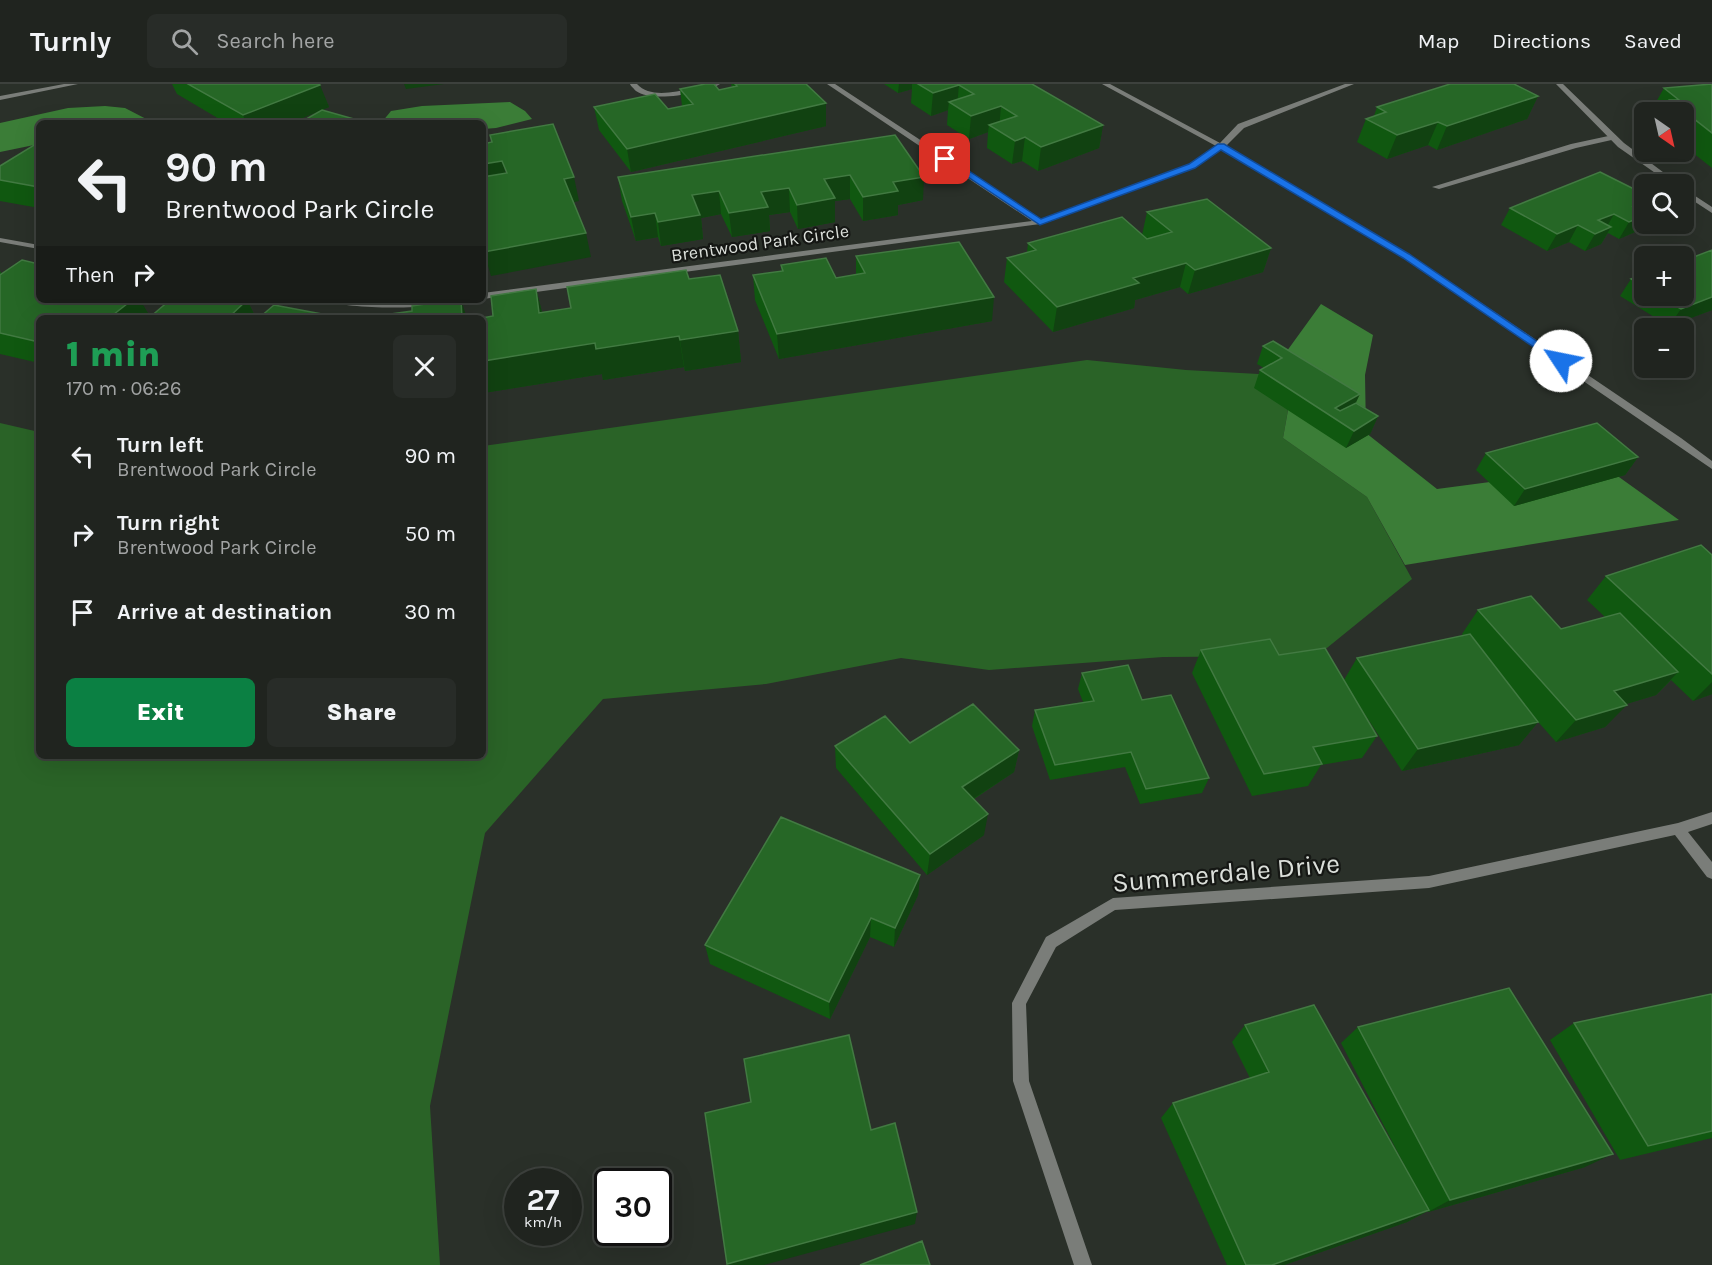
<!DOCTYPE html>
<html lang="en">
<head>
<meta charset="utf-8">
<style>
	body { margin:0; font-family:Karla,sans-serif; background:#282c28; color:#f1f3f6; height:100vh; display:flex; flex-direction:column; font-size:22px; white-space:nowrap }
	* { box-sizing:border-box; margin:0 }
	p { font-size:20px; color:#a2a4a4 }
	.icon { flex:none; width:33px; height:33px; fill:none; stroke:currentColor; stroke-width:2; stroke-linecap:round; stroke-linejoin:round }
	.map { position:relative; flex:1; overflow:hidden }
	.details { position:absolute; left:36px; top:231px; width:450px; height:444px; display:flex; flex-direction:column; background:#20241f; border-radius:9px; box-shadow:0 6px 24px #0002,0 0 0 2px #3d413d }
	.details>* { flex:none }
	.guide { position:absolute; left:36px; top:36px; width:450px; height:183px; border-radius:9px; box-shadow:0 6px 24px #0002,0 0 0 2px #3d413d; background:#20241f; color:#f1f3f6; overflow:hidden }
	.needle { width:39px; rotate:146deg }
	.fabs { position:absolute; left:1634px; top:18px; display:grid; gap:12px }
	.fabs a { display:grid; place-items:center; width:60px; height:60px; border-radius:9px; background:#20241f; box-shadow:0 6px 24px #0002,0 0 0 2px #3d413d; font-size:30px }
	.speed { position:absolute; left:504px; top:1084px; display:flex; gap:12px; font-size:30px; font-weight:700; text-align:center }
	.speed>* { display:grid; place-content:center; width:78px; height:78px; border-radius:50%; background:#20241f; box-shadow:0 6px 24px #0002,0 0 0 2px #3d413d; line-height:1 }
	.speed small { font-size:15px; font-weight:400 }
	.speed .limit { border:3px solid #111; border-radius:9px; background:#fff; color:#111 }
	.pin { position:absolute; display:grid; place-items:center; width:51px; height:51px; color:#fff; margin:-26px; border-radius:12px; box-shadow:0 3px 9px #0006 }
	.me { position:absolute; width:66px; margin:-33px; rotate:304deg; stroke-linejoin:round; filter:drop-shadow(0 0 4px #0008) }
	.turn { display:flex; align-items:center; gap:21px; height:126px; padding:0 30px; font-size:27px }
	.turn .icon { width:78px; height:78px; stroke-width:2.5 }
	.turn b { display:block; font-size:42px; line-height:51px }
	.then { display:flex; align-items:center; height:57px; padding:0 30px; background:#0003; gap:12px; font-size:22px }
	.round { display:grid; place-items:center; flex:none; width:63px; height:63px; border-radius:9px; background:#282c28 }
	.overview { display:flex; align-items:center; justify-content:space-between; height:102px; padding:0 30px }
	h1 { font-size:36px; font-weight:800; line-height:45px; color:#1e9e55 }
	.button { display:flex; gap:12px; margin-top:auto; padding:12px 30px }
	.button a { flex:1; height:69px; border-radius:9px; background:#0b8043; color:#fff; font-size:24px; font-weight:800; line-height:69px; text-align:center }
	.button a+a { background:#282c28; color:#f1f3f6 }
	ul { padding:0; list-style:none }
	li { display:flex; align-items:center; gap:18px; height:78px; padding:0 30px }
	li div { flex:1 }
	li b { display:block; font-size:22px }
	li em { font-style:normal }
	header { display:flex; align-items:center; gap:36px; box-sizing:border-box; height:84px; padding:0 30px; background:#20241f; border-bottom:2px solid #3d413d }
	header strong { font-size:28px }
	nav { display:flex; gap:33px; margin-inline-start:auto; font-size:21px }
	.search { width:420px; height:54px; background:#282c28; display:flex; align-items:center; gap:15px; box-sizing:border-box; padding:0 21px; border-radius:9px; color:#a2a4a4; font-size:22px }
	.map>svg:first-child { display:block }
	.green { fill:#2a6327 }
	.water { fill:#3b7d37 }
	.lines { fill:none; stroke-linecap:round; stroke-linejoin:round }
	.lane { fill:#7a7d79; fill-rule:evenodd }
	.street { fill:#7a7d79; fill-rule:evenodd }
	.wall { fill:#105810 }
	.shaded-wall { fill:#114211 }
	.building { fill:#266726; stroke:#427a42; stroke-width:1.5 }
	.route { fill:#1a73e8; stroke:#114b97; stroke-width:1.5 }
	.labels { text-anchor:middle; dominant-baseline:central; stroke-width:4.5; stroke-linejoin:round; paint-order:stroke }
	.far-street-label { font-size:18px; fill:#dbdfda; stroke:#151714 }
	.near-street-label { font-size:27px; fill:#dbdfda; stroke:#151714 }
</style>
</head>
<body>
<header>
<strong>Turnly</strong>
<div class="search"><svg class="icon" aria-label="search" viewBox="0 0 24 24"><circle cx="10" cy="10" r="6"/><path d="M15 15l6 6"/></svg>Search here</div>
<nav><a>Map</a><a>Directions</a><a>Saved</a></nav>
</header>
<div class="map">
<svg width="1712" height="1181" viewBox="0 0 1712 1181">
	<rect width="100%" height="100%" fill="#2a3029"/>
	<path class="green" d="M1087,276L1186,286L1294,292L1283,354L1367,413L1412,495L1317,572L1163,573L989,586L901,574L766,600L603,615L485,749L430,1022L440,1181H0V339L39,348V672H483V362Z"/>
	<path class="water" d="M510,18L525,27L532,35L496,44L483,45V39L382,38L391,27L422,22Z
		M105,22L125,24L154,39H39V60L0,68V39L68,24Z
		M1321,220L1373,251L1365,291L1366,349L1437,405L1605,383L1679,436L1405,481L1367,413L1283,354L1294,293L1271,289Z"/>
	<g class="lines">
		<path class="lane" d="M630,0H637C655,20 697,0 720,0C704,9 652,19 636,7C635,6 630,1 630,0Z
			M1613,51H1616V55L1576,64L1439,105L1432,103L1571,60Z"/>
		<path class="street" d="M64,0H78L0,16V12Z
			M827,0H835L1041,135L1189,80L1216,62L1102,0H1110L1220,59L1238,40L1345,0H1354L1244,44L1226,62L1409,170L1681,354L1712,377V385L1403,174L1221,65L1195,84L1040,140L483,215V209L1032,137Z
			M1556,0H1563L1624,59L1679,100H1671L1618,63Z
			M1683,104L1712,123V129L1683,110Z
			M0,154L39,161V165L0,158Z
			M328,216L393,218L458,216C443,226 343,226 328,216Z
			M1712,728V740L1688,748L1712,778V795L1707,793L1675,751L1429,804L1115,826L1056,863L1026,920L1029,997L1092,1181H1074L1013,997L1012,919L1046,853L1113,814L1429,792L1678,739Z"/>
	</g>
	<path class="wall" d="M172,0H319L329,23L290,39H226L177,10Z
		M731,0H806L826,19V42L631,88L599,46L594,23L668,25L682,22L680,5L719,6L732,3Z
		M884,0H1032L1103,41L1099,64L1038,87L1022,77L1012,80L987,64L988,48L969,55L947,41L948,26L931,32L911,19L912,5L898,9Z
		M1712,0V84L1683,61V28H1653L1651,27L1664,4Z
		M1538,12L1527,35L1437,66L1428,61L1387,75L1357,58L1366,35L1374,32L1377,23Z
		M895,51L923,116L898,121V131L863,137L850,115L835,117V138L798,145L790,128L769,131L770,147L732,153L721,130L701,134L703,155L661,162L658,153L636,157L622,117L618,93Z
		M39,58V124L0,117V82Z
		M1644,110V136L1637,147L1619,155L1608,149L1601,160L1585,167L1569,158L1547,167L1501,141L1510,124Z
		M1147,128L1271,164L1263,188L1188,210L1180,203L1135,216L1134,224L1053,248L1004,198L1007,174L1027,168L1028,159L1142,151Z
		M856,172L992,237L779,275L755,216L753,191L781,187V181L836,194L856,190Z
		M0,187L2,190L39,216H140L150,233L195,220L247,216L256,234H39V279L0,270Z
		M1644,190V212H1683L1712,226L1669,242L1620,212L1631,195Z
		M689,195L738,247L741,278L685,287L684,283L603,296L602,290L483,309V234L493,232L536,205L542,228L571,224Z
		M1263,262L1378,332L1370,350L1346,364L1254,304L1260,286L1264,284L1257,280Z
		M1486,369L1638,373L1625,391L1514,422L1476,386Z
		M1712,471V610L1693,617L1671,596L1656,611L1626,620L1605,643L1556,658L1532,631L1538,638L1519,661L1402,687L1360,623L1377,652L1362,674L1321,681L1308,702L1252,712L1192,589L1201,566L1279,571L1344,596L1357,574L1463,552L1462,550L1478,526L1561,545L1605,533L1587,516L1606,492Z
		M1082,589L1142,616L1209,694L1202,709L1140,720L1125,683L1050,696L1032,642L1035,626L1083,618L1078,605Z
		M910,659L1019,666L1014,688L974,715L984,751L927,791L836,684L835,662Z
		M920,791L918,811L894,863L870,853L830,935L710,880L705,861Z
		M1712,911V1054L1620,1076L1550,956L1574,939Z
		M1245,941L1411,1094L1341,959L1358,943L1585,1083L1428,1128V1127L1407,1138L1284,1181H1227L1161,1034L1173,1019L1250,994L1232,958Z"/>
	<path class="shaded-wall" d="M404,0H444L406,5Z
		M899,0H912V5L898,9Z
		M320,1L329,23L290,39H246L243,31Z
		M959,1L957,23L949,18L948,26L931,32L933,9Z
		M1538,12L1527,35L1437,66L1447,42Z
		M826,19V42L631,88L627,65Z
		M1001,22L999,45L989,41L988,48L969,55L971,32Z
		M1438,38L1428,61L1387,75L1397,51Z
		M1103,41L1099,64L1038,87L1041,63Z
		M1025,53L1022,77L1012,80L1015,57Z
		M502,77L509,100L483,105V80Z
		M850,91V115L835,117V138L798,145L797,121L824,95Z
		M574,93L579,117L570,119L564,95Z
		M924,93L923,116L898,121V131L863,137V113L893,98Z
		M789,104L790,128L769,131L770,147L732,153L729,129L761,108Z
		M719,107L721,130L701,134L703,155L661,162L658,138L692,111Z
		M1644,119V131L1633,123Z
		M655,129L658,153L636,157L631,133Z
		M1614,130L1605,146L1611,143L1601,160L1585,167L1595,150L1598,136Z
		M1644,132V136L1637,147L1619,155L1629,138Z
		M1578,141L1569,158L1547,167L1557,150Z
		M586,149L591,173L491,192L484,168Z
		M1271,164L1263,188L1188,210L1195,186Z
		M1186,179L1180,203L1135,216L1134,224L1053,248L1057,223L1133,194Z
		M536,205L544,236L539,229Z
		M994,213L992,237L779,275L777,250Z
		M1712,213V226L1669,242L1681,225Z
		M120,216H140L151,234H109Z
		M247,216L256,234H228Z
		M461,216L467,234H462Z
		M738,247L741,278L685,287L680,256Z
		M679,252L684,283L603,296L602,290L483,309V277L595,259Z
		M1360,310L1352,327L1338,336L1335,324Z
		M1378,332L1370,350L1346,364L1354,347Z
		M1638,373L1625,391L1514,422L1525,405Z
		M1678,588L1656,611L1593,630L1614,607Z
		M1712,598V610L1693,617Z
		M1627,621L1605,643L1556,658L1576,636Z
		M1538,638L1519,661L1402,687L1418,665Z
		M1019,666L1014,688L959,724L962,703Z
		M988,730L984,751L927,791L930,770Z
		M920,791L918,811L894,863L895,844Z
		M871,834L870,853L830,935L829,918Z
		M1613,1070L1585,1083L1428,1128L1450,1116Z
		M1429,1126L1407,1138L1284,1181H1272Z
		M917,1128L915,1140L764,1181H727V1180Z"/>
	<path class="building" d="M188,0H319L320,1L243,31Z
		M705,0H714L719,6L737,2L735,0H806L826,19L627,65L594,23L655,10L668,25L693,20L680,5Z
		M918,0H1032L1103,41L1041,63L1025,53L1015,57L989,41L1017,32L1001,22L971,32L949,18L974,10L959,1L933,9Z
		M1450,0H1514L1538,12L1447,42L1438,38L1397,51L1366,35L1386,28L1377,23Z
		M1712,0V49L1670,16H1679L1664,4Z
		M322,26L368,39H299Z
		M553,40L574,93L564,95L586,149L484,168L483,165V93L507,89L502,77L483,80V60L492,58L490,51Z
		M895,51L924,93L893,98L898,107L863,113L850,91L824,95L835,114L797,121L789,104L761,108L768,123L729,129L719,107L692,111L700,131L658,138L655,129L631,133L618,93Z
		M39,58V103L0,96V82Z
		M1600,88L1644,110V119L1633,123L1644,129V132L1629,138L1614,130L1598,136L1611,143L1595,150L1578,141L1557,150L1510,124Z
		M1207,115L1271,164L1195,186L1186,179L1133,194L1139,199L1057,223L1007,174L1036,166L1028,159L1122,133L1147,155L1172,148L1147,128Z
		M959,158L994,213L777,250L753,191L783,187L781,181L826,174L836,194L865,189L856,172Z
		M1712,166V213L1681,225L1658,212H1683V177Z
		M22,176L39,180V216H132L109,234H39V258L0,249V191Z
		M686,186L689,195L720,191L738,247L680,256L679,252L596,265L595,259L483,277V234H482L493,232L491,212L536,205L539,229L571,224L567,203Z
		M1644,190V203L1631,195Z
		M170,216H177L195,220L200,216H247L228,234H149Z
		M452,216H461L462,234H377V232L412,227V222Z
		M274,221L322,230L318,234H259Z
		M1273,257L1360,310L1335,324L1340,327L1356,319L1378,332L1354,347L1260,286L1282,274L1263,262Z
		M1597,339L1638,373L1525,405L1486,369Z
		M1701,461L1712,471V590L1606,492Z
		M1531,512L1561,545L1620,529L1678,588L1614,607L1627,621L1576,636L1478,526Z
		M1470,550L1538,638L1418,665L1357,574Z
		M1270,555L1279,571L1325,564L1377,652L1313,663L1322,680L1264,690L1201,566Z
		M1128,581L1142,616L1171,611L1209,694L1146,705L1131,668L1055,681L1035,626L1094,617L1082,589Z
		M973,620L1019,666L962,703L988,730L930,770L835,662L885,632L910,659Z
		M781,733L920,791L895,844L871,834L829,918L705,861Z
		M1509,904L1613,1070L1450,1116L1358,943Z
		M1711,910L1712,911V1047L1648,1062L1574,939Z
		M1314,921L1429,1126L1272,1181H1246L1173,1019L1269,988L1245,941Z
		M849,951L871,1046L895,1039L917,1128L727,1180L705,1029L751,1018L744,975Z
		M922,1157L930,1181H860Z"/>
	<path class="route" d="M1218,60H1224L1409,170L1566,277L1557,279L1403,174L1221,66L1195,84L1040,141L941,75L948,73L1041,135L1189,80Z"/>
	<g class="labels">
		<g class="far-street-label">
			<text transform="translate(760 159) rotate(-8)">Brentwood Park Circle</text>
		</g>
		<g class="near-street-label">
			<text transform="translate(1226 789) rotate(-5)">Summerdale Drive</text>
		</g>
	</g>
</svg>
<div class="fabs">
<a><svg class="needle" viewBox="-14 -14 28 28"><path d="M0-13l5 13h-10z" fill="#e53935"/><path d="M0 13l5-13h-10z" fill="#a2a4a4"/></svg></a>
<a><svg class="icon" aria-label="search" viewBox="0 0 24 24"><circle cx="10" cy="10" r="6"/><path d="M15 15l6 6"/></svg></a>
<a>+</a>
<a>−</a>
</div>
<div class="speed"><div>27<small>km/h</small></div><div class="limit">30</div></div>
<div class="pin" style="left:945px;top:75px;background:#d93025"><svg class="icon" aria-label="arrive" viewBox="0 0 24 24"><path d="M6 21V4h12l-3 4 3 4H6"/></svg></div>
<svg class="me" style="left:1561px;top:277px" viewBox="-20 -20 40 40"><circle r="19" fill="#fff"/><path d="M0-13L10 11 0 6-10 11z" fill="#1a73e8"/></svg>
<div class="guide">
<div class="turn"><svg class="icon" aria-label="left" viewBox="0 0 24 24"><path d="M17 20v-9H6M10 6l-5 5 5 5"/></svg><div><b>90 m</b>Brentwood Park Circle</div></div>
<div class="then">Then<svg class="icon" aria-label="right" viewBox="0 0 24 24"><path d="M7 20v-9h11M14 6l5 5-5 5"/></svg></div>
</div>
<section class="details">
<div class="overview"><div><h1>1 min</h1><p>170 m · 06:26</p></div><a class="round"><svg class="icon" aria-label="close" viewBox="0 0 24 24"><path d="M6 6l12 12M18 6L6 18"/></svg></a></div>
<ul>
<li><svg class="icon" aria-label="left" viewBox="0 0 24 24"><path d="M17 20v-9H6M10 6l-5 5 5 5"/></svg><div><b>Turn left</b><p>Brentwood Park Circle</p></div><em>90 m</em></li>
<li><svg class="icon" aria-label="right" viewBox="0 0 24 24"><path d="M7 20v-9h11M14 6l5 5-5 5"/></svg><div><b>Turn right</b><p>Brentwood Park Circle</p></div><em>50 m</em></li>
<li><svg class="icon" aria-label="arrive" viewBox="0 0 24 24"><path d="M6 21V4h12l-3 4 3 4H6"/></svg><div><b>Arrive at destination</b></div><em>30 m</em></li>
</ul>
<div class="button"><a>Exit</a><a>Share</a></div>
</section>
</div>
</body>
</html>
